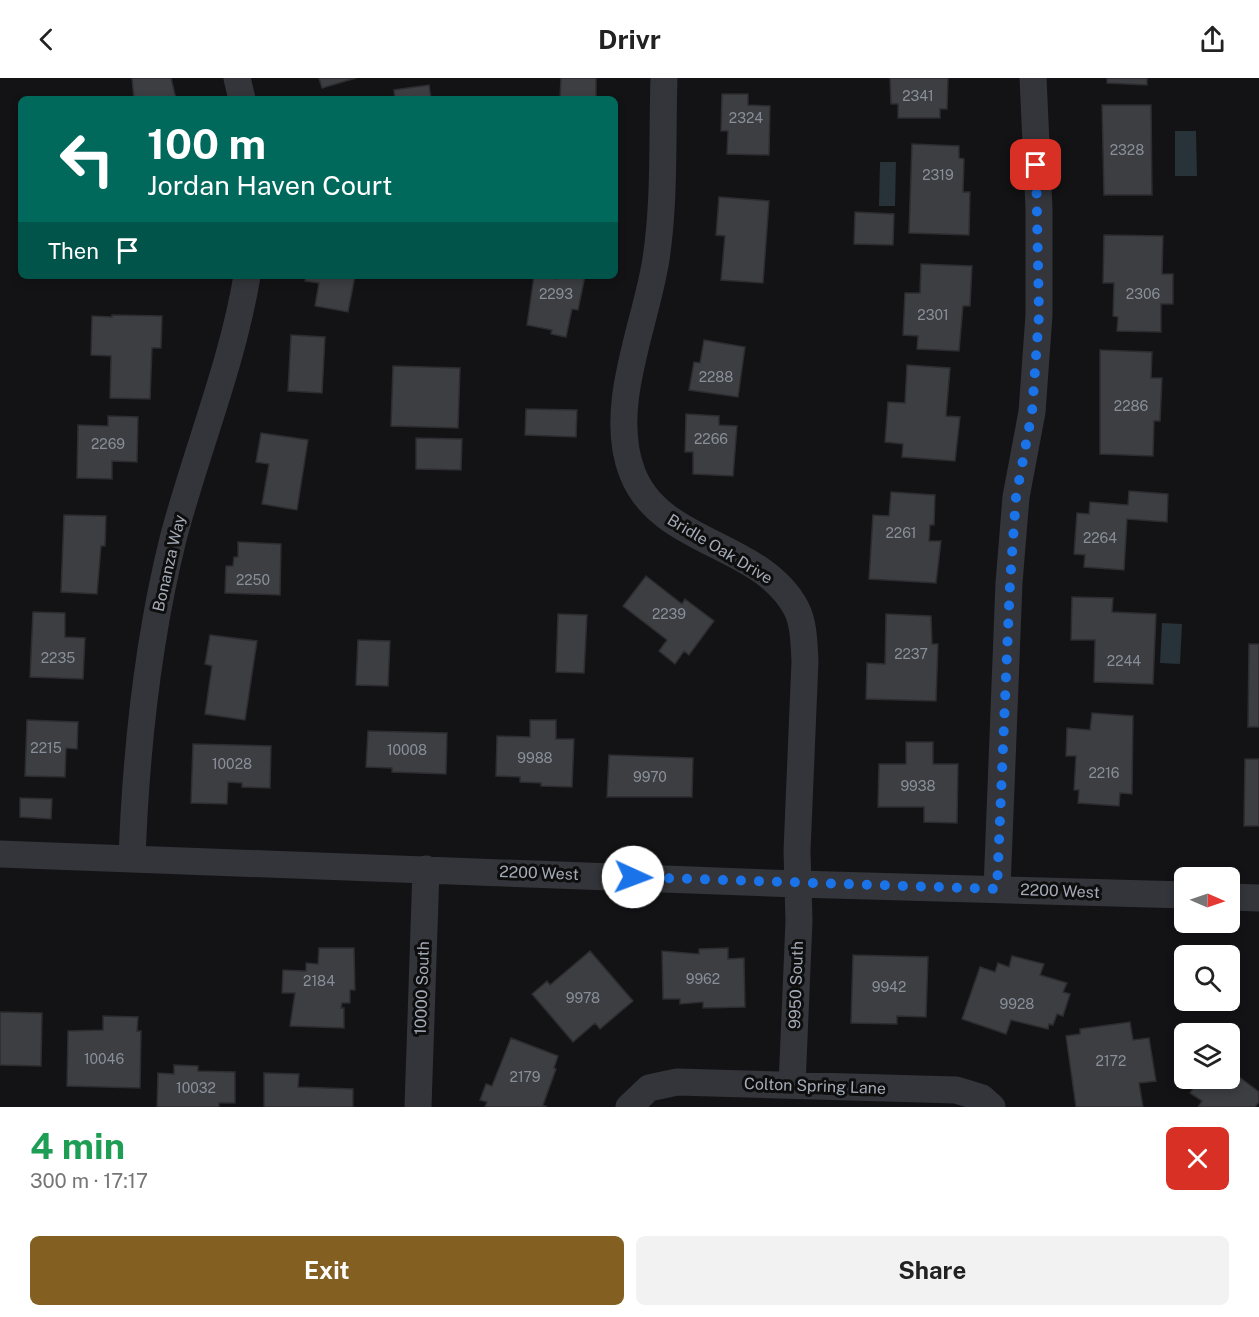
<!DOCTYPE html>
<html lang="en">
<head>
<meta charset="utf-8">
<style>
	body { margin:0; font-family:"Public Sans",sans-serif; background:#f2f2f2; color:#222; height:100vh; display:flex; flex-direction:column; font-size:22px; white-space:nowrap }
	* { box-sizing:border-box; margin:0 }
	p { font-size:20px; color:#767676 }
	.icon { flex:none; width:33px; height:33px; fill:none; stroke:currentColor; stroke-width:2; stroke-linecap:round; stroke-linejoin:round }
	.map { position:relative; height:1029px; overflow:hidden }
	.details { display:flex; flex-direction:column; background:#fff; flex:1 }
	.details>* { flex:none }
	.guide { position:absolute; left:18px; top:18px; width:600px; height:183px; border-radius:9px; box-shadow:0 3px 9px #0003; background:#00695c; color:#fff; overflow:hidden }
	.needle { width:39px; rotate:92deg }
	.buttons { position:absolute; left:1174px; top:789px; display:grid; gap:12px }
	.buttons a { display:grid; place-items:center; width:66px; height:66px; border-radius:9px; background:#fff; box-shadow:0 3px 9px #0003; font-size:30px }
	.pin { position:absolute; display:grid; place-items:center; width:51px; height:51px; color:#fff; margin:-26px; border-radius:12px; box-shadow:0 3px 9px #0006 }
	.me { position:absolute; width:66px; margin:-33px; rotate:92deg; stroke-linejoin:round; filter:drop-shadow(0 0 4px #0008) }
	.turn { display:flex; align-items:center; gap:21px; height:126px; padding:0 30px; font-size:27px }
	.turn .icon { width:78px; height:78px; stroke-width:2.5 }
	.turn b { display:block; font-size:42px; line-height:51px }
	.then { display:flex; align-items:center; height:57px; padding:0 30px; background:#0003; gap:12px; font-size:22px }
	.round { display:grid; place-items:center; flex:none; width:63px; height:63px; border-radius:9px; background:#f2f2f2 }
	.overview { display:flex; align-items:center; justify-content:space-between; height:102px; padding:0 30px }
	h1 { font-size:36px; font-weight:700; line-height:45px; color:#1e9e55 }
	.cta { display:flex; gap:12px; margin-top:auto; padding:12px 30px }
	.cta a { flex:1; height:69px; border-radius:9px; background:#845f22; color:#fff; font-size:24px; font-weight:700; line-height:69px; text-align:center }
	.cta a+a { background:#f2f2f2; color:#222 }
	header { display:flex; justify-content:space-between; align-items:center; height:78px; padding:0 30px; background:#fff; font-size:27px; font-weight:700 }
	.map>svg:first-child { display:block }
	.water { fill:#283239 }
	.building { fill:#3c3e42; stroke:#2d2d31; stroke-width:1.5 }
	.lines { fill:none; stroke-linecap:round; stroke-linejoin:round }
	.minor { stroke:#33353a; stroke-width:27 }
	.route { stroke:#1a73e8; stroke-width:10; stroke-dasharray:0 18 }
	.labels { text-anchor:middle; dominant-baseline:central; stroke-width:6; stroke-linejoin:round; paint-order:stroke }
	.number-label { font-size:14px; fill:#898f99 }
	.street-label { font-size:16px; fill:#a3aab6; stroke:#0e0e0f }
</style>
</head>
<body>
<header><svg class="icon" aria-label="back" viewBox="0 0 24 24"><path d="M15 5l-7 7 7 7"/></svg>Drivr<svg class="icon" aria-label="share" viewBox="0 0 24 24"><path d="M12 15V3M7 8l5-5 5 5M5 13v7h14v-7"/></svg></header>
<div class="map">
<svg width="1259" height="1029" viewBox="0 0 1259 1029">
	<rect width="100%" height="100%" fill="#131315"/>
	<path class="water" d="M1175,53H1196L1197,98H1175Z
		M880,84H896L895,128H879Z
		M1162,545L1182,546L1180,586L1160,585Z"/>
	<path class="building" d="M132,0H171L176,21H134Z
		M319,0H356L322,10Z
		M561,0H596V21H560Z
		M890,0H948L947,31H940V40H898V26H891Z
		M1107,0H1147V7L1107,5Z
		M429,7L431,21H395L394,12Z
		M722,16H748V27L770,28L769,77L727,76L728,53H721Z
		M1102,27H1151L1152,117H1104Z
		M912,66L959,68V80L964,81L963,114H970L969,157L909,155Z
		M719,119L769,123L763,205L721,202L725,158L716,157Z
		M855,134L894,136L893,167L854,166Z
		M1104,157L1163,158L1162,196H1173V226H1161V254L1117,253L1118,239L1113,238L1114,205H1103Z
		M921,186L972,188L970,228H963L959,273L917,271L918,258L903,257L905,215H920Z
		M306,198H355L348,234L315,228L319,205L305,203Z
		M534,198L558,201V198H585L578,232L572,231L566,259L551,256L552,252L527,247Z
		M112,237L162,238L161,270H152L150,321L110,320L111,278L91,277L92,238L112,239Z
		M291,257L325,259L322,315L288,313Z
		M704,262L745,269L738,319L689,312L694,284L700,285Z
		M1100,272L1152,274L1151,300H1162L1160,343H1154L1153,378L1100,376Z
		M907,287L950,290L946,338L960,339L955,383L902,379L903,366L885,364L888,324L905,325Z
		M393,288L460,290L458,350L391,348Z
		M526,331L577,332L576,359L525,357Z
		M686,336L719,338V347L737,348L733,398L693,396V374H685Z
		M108,338L138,339L137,384L112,383V401L77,400L78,347L108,348Z
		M261,355L308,362L297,432L262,426L269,386L256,384Z
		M416,360L462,361L461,392L416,391Z
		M1129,413L1168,416L1167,444L1127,441L1124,492L1084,489L1085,477L1074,476L1077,435L1089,436L1090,424L1128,427Z
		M891,414L935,417L934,447H930L929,463H941L936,505L869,501L873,437L889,438Z
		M64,437L106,438L105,468H101L97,516L61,514Z
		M238,464L281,466L280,517L225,515L226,488H233L234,479H238Z
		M646,498L682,526L685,521L714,543L689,577L684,573L675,586L659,573L667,562L623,528Z
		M1072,519L1113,520L1112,534L1156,536L1153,606L1094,604L1095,562H1071Z
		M33,534L65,535V559L85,560L83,601L30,599Z
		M558,536L587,537L584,595L556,594Z
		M886,536L931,538L932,566H938L936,623L866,621L867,585L885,586Z
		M210,557L257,563L245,642L205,636L212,588L205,586Z
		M358,562L390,563L388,608L356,607Z
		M1249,566H1259V649H1248Z
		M1092,635L1133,638L1132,716L1120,715L1119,728L1078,725L1079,712H1074L1076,678H1066L1067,650L1090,652Z
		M27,642L78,644L77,671L66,670L65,699L25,698Z
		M530,642H556V661H574L572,709L541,708V705L520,704V699L496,698L497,658L530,659Z
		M368,653L447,655L446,696L392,694V690L366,689Z
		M906,664H933V686H958L957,745L924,744V729H878L879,686H906Z
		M193,666L271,668L270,710L242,709V705L228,704L227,726L191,725Z
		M609,677L693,680L692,719H607Z
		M1245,681H1259V748H1244Z
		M20,720L52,721L51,741L20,739Z
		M319,870H354L355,912H350V925H342L341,930H344V950L290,948L295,915H282L283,892L306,893V885L318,886Z
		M728,870V881L744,880L745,929L703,930V924L680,926V921H663L662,873L699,876V871Z
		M590,873L633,923L600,951L595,945L573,964L532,916L547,903L550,907Z
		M853,877L928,879L926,939L897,938V946L851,945Z
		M1012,878L1044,886L1040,897L1067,905L1063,914L1070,916L1063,938L1057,936L1053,947L1049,946L1048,951L1011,942L1006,956L962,941L980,889L995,894L998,885L1009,889Z
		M0,934L42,935L41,988L0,987Z
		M103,938L138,939L137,953H141L140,1010L67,1008L68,953L103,952Z
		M1130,944L1133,962L1149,960L1156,1003L1139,1005L1143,1029H1076L1066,958L1080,956V951Z
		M511,960L558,978L554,990L556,991L543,1027L547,1029H485L487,1024L480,1022L486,1006L492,1008Z
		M174,987L198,988V993L235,994V1025H219V1029H157L158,995L174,996Z
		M1230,992L1259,1014V1024L1255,1029H1198L1202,1023L1190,1015L1200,1000H1230Z
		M264,995L299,996L298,1009L353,1011V1029H264Z"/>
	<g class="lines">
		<path class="minor" d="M237,0L242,21
			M664,0C662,60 665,122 656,181C646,247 607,329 632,394C659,467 761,464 796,530C804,545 804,566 805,583L797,773L799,843L792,1007
			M0,776L797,806L1185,817
			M132,780C136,672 147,566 173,461C196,373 232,288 247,198
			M997,811L1009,505L1016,419L1032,334L1039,237V131L1033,0
			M1230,819L1259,820
			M418,1029L426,791
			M629,1029L649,1010L677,1004L956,1012L982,1020L992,1029"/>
	</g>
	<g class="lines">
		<path class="route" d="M633,799L997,811L1010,505L1016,419L1032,334L1039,237L1036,87"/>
	</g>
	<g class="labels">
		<g class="number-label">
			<text x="918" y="18">2341</text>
			<text x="746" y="40">2324</text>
			<text x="1127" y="72">2328</text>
			<text x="938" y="97">2319</text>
			<text x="556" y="216">2293</text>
			<text x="1143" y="216">2306</text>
			<text x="933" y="237">2301</text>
			<text x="716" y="299">2288</text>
			<text x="1131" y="328">2286</text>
			<text x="711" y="361">2266</text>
			<text x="108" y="366">2269</text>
			<text x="901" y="455">2261</text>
			<text x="1100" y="460">2264</text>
			<text x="253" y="502">2250</text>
			<text x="669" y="536">2239</text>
			<text x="911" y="576">2237</text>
			<text x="58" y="580">2235</text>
			<text x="1124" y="583">2244</text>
			<text x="46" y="670">2215</text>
			<text x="407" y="672">10008</text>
			<text x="535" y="680">9988</text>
			<text x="232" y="686">10028</text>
			<text x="1104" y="695">2216</text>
			<text x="650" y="699">9970</text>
			<text x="918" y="708">9938</text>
			<text x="703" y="901">9962</text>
			<text x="319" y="903">2184</text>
			<text x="889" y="909">9942</text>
			<text x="583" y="920">9978</text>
			<text x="1017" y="926">9928</text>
			<text x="104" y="981">10046</text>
			<text x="1111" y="983">2172</text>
			<text x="525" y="999">2179</text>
			<text x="196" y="1010">10032</text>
		</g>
		<g class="street-label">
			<text transform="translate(720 471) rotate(31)">Bridle Oak Drive</text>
			<text transform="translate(169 485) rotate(-77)">Bonanza Way</text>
			<text transform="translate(539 795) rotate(2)">2200 West</text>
			<text transform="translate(1060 813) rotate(2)">2200 West</text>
			<text transform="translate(796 907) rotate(-88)">9950 South</text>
			<text transform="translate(422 910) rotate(-88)">10000 South</text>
			<text transform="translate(815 1008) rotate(2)">Colton Spring Lane</text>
		</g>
	</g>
</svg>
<div class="buttons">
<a><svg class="needle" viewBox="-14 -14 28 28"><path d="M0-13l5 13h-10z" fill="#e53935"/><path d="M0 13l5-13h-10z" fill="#767676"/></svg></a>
<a><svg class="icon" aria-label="search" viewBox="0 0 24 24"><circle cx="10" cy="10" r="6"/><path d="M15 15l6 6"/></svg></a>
<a><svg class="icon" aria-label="layers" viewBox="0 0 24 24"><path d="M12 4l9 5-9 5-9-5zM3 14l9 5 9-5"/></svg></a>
</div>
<div class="pin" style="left:1036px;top:87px;background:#d93025"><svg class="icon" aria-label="arrive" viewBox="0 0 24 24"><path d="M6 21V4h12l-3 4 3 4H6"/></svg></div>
<svg class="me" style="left:633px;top:799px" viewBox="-20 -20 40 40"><circle r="19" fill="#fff"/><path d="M0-13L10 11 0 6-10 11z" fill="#1a73e8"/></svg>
<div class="guide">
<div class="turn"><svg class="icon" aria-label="left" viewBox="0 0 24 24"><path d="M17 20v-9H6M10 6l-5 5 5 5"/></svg><div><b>100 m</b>Jordan Haven Court</div></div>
<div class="then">Then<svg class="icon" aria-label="arrive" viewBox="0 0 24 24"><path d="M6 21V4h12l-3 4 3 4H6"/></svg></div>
</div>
</div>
<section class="details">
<div class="overview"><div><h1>4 min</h1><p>300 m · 17:17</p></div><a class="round" style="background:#d93025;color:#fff"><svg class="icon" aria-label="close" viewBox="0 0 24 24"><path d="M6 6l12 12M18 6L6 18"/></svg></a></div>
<div class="cta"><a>Exit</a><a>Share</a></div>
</section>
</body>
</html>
